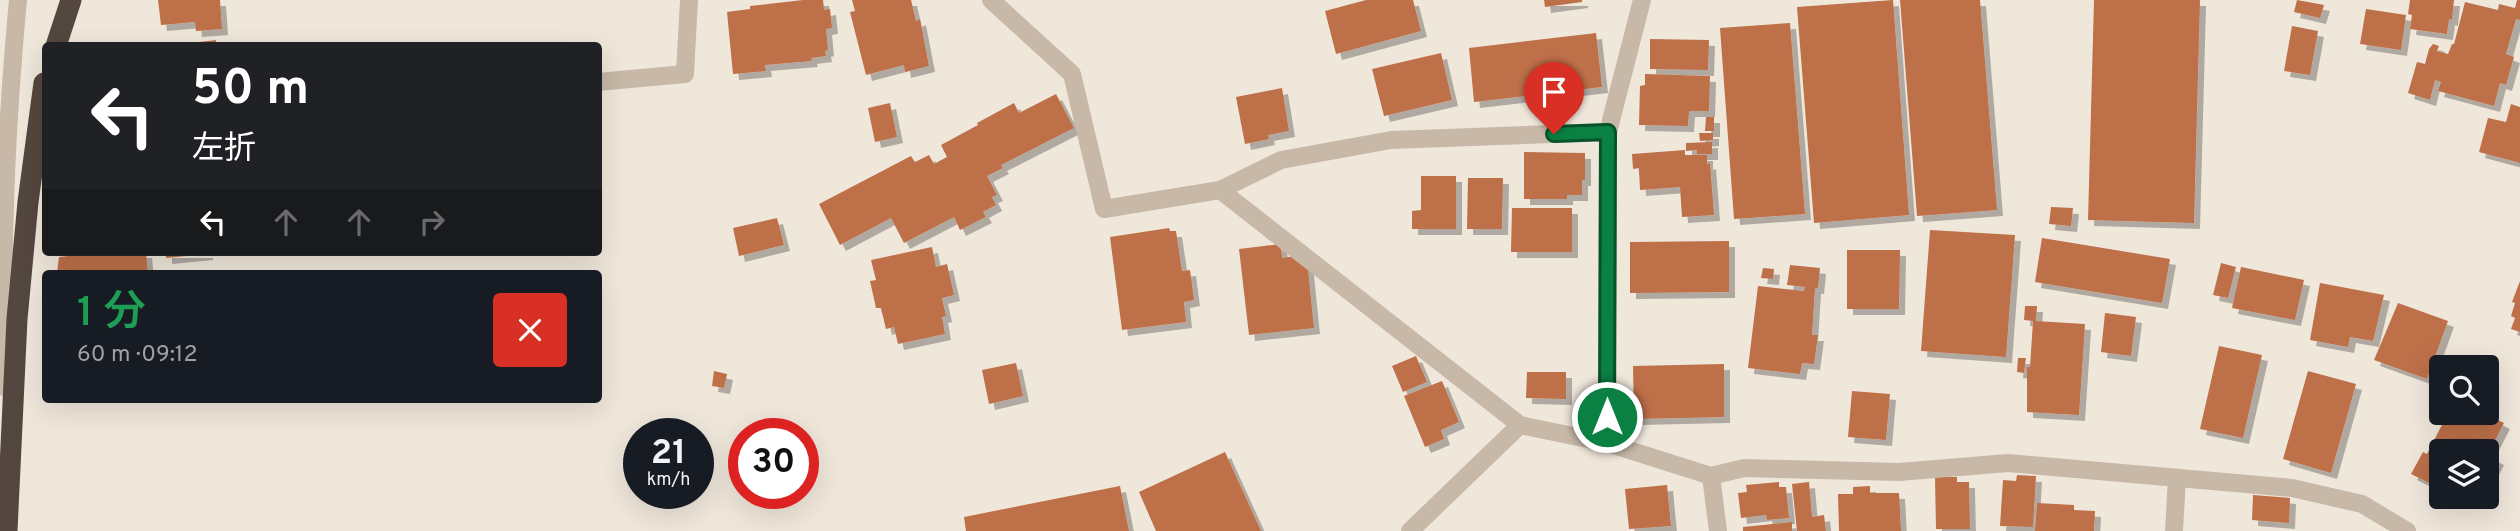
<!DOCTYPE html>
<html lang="ja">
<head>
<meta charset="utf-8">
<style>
	body { margin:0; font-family:Overpass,"Noto Sans JP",sans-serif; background:#20242c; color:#f1f3f6; height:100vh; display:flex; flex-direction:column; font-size:26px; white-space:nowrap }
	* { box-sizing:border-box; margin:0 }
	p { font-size:23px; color:#9ea1a6 }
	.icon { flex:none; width:38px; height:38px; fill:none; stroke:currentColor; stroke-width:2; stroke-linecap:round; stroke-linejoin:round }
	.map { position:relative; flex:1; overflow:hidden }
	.panel { position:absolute; left:42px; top:270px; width:560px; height:133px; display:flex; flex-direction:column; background:#171b24; border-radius:7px; box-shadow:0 7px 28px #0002 }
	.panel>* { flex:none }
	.banner { position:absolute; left:42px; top:42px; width:560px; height:214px; border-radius:7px; box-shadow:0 7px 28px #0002; background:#202124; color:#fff; overflow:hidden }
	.tools { position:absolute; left:2429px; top:355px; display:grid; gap:14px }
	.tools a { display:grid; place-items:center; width:70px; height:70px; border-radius:7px; background:#171b24; box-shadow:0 7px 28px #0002; font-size:35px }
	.speed { position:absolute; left:623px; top:418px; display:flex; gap:14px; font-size:35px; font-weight:700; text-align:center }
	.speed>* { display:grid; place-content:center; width:91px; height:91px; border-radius:50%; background:#171b24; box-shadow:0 7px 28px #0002; line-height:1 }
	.speed small { font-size:18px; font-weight:400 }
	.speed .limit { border:10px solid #d22; background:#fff; color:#111 }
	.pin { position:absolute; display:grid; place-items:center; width:60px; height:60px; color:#fff; margin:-72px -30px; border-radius:50% 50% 50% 0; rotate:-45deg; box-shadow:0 0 7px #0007 }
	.pin .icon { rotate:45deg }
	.me { position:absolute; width:77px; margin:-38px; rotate:0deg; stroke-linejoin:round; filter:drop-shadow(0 0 5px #0008) }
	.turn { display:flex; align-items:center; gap:24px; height:147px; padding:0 35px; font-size:32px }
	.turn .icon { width:91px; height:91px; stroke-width:2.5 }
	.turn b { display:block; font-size:49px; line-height:60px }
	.lanes { display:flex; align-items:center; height:66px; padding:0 35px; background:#0003; justify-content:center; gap:35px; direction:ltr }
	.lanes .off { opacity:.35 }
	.round { display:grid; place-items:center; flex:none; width:74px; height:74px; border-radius:7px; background:#20242c }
	.summary { display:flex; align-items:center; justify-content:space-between; height:119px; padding:0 35px }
	h1 { font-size:42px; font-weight:600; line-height:52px; color:#1e9e55 }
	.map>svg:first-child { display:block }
	.building { fill:#be6f4a; filter:url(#shadow) }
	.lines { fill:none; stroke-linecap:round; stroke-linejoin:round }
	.lane { stroke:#c7b8a7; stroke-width:18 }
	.street { stroke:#c7b8a7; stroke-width:18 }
	.highway { stroke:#54473f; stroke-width:21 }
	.highway-bridge { stroke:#54473f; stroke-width:21 }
	.route-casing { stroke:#07532c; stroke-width:18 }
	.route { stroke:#0b8043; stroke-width:12 }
</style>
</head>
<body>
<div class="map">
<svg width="2520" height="531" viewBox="0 0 2520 531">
	<defs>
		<filter id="shadow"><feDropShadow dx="6" dy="6" stdDeviation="0" flood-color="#0004"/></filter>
	</defs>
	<rect width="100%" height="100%" fill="#f0e7db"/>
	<path class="building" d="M158,0H220L222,29L196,31L195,22L161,25Z
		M803,0H823L824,10L830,9L832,28L826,29L828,50L825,51L826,56L811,58L812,61L765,65L766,71L733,74L727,12L750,9V6Z
		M852,0H911L916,21L920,19L929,66L905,72L904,65L866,75L850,12L855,11Z
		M1366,0H1413L1421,31L1336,54L1325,11Z
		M1544,0H1582V2L1545,7Z
		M1893,0L1909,215L1814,223L1797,7Z
		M1900,0H1980L1997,210L1917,216Z
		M2094,0H2200L2194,223L2088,220Z
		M2297,0L2324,5L2320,18L2294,12Z
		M2410,0H2454L2452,20L2449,19L2447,34L2410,29L2412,15L2408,14Z
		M2517,0H2520V20L2516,19L2506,54L2514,57L2506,85L2500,83L2494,106L2438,91L2441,82L2435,80L2430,100L2408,93L2417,62L2425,64L2429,49L2433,44L2439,46L2437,51L2448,54L2452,44H2454L2465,2L2498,10L2499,4L2515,8Z
		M2366,9L2406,15L2401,50L2360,44Z
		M1790,23L1805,214L1734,219L1720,28Z
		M2292,26L2318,31L2310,75L2284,71Z
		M1596,33L1602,87L1474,102L1469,48Z
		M1650,39L1709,40L1708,70L1650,69Z
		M216,40V46H182V44Z
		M1441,53L1452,100L1384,116L1372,69Z
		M1645,74L1710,76L1709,111H1689L1688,126L1639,125L1640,86L1645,85Z
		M1282,88L1289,131L1268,135L1269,139L1245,144L1236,97Z
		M1056,94L1074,128L1001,165L1003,168L987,176L997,195L992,197L996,205L983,212L986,217L960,230L954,217L904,243L891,218L840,245L819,204L911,156L915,162L929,155L934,164L947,157L941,145L978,125L977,123L1014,103L1019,113Z
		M890,103L897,137L875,142L868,108Z
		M2511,104L2520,107V163L2479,152L2488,118L2506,122Z
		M1706,117H1714V131H1705Z
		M1699,133H1713V140L1700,141Z
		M1712,142V154H1697V150L1686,151V143Z
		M1685,150V155H1707V164L1710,163L1714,215L1682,217L1680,187L1640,190L1639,168L1633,169L1632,154Z
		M1524,152L1585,153V180H1582V195H1567V199H1524Z
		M1421,176H1456V229H1412V211L1421,210Z
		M1468,178H1503L1502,229H1467Z
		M2051,207L2073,208L2071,226L2049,224Z
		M1512,208H1572V252H1511Z
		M777,218L784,245L739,256L733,228Z
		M1169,228L1170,231H1176L1182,271L1190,270L1194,300L1184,302L1186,322L1122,330L1110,237Z
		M1930,230L2015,235L2006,357L1921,351Z
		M2042,238L2170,259L2162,303L2035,282Z
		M1729,241V292L1630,293V242Z
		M1281,244L1282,258L1301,255L1307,260L1314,328L1249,335L1239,249Z
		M932,247L936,267L947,264L954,295L942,298L946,316L942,317L945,334L898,344L894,327L886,329L881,308H876L870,281L876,280L871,260Z
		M1847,250H1900L1899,309H1847Z
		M107,252H146L148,273H76L75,271L57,273L59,257Z
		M166,252H207V254L166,258Z
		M2221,263L2236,267L2228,298L2213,295Z
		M1790,265L1820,268L1818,288H1815L1812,335H1818L1814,364L1802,363L1800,374L1748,368L1758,286L1804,291L1805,287L1787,285Z
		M2241,267L2304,280L2295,320L2232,308Z
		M1763,268L1774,269L1773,279L1761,278Z
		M2520,281V332L2511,329L2515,318L2511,316L2515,303L2512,302Z
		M2320,283L2384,295L2373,341L2350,337L2348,347L2310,340Z
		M2398,303L2448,321L2427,379L2374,360Z
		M2025,306H2037L2036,321L2085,324L2079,415L2027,412V367H2030L2033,321L2024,320Z
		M2105,313L2136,317L2131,356L2101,352Z
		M2219,346L2262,355L2243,438L2200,429Z
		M1416,356L1427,382L1403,392L1392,366Z
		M2018,358H2026L2024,373L2017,372Z
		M1016,363L1023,396L989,404L982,370Z
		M1724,364V417L1634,419L1633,366Z
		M714,371L727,374L724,388L712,386Z
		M2308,371L2356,384L2331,473L2283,459Z
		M1527,372H1566V399L1526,398Z
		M1442,381L1459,422L1441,430L1444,439L1425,447L1404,396Z
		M1852,391L1890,394L1886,440L1848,437Z
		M2448,413H2484L2504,423L2488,454L2498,459L2490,475L2487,473V452H2441V489L2411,474L2423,452L2427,454Z
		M1225,452L1261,531H1156L1139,492Z
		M2017,475L2036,476L2033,527L2000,526L2003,480L2016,481Z
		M1935,477H1957V482H1969L1970,529H1936Z
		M1779,482V487H1786L1789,518L1767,520L1766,515L1741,518L1738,493L1747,492L1746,485Z
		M1809,482L1812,517L1824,515L1826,531H1797L1792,484Z
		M1667,485L1671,526L1629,529L1625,489Z
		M1120,486L1129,531H966L964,517Z
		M1870,486V493H1899L1901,531H1839L1838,494H1853V487Z
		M2253,495L2290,498L2289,523L2252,520Z
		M2457,497H2473L2470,503Z
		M2037,503L2074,505V510L2095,511L2094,531H2035Z
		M1792,522V531H1743V527Z"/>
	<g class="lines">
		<path class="lane" d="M1220,190L1281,160L1391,140L1608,132
			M1410,531L1520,425"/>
		<path class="street" d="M991,0L1072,74L1104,209L1220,190L1520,425L1607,443L1711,476L1744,468L1899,472L2008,463L2292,488L2362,504L2407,531
			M598,82L685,74L689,0
			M6,388C0,259 6,128 18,0
			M1607,443L1608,132L1642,0
			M1711,476L1718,531
			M2174,531L2177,478"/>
		<path class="highway" d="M56,46L71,0"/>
		<path class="highway-bridge" d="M7,531L17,319L28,202L44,83"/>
	</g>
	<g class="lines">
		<defs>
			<path id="route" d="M1554,134L1608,132L1607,417"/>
		</defs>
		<use href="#route" class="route-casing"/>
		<use href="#route" class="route"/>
	</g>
</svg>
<div class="tools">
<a><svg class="icon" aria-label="search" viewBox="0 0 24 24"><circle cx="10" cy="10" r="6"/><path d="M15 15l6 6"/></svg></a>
<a><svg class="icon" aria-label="layers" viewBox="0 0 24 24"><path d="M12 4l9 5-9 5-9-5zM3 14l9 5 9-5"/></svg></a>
</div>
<div class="speed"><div>21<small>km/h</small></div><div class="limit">30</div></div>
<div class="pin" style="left:1554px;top:134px;background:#d93025"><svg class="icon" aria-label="arrive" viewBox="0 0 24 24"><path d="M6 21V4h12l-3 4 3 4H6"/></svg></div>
<svg class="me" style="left:1607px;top:417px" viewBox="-20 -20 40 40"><circle r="17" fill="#0b8043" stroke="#fff" stroke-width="3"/><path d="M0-11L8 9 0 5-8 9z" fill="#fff"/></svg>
<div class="banner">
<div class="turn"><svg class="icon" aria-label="left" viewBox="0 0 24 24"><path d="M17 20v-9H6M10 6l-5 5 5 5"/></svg><div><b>50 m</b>左折</div></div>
<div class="lanes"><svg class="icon" aria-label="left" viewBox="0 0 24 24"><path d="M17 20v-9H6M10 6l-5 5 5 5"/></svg><svg class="icon off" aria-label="ahead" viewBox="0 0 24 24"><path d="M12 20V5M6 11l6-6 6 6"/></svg><svg class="icon off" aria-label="ahead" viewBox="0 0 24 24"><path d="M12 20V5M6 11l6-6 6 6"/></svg><svg class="icon off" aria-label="right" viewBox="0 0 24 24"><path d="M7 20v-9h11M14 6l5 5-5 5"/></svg></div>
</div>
<section class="panel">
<div class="summary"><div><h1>1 分</h1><p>60 m · 09:12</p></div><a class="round" style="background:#d93025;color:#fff"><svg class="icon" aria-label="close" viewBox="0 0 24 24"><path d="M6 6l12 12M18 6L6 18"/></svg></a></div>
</section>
</div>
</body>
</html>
